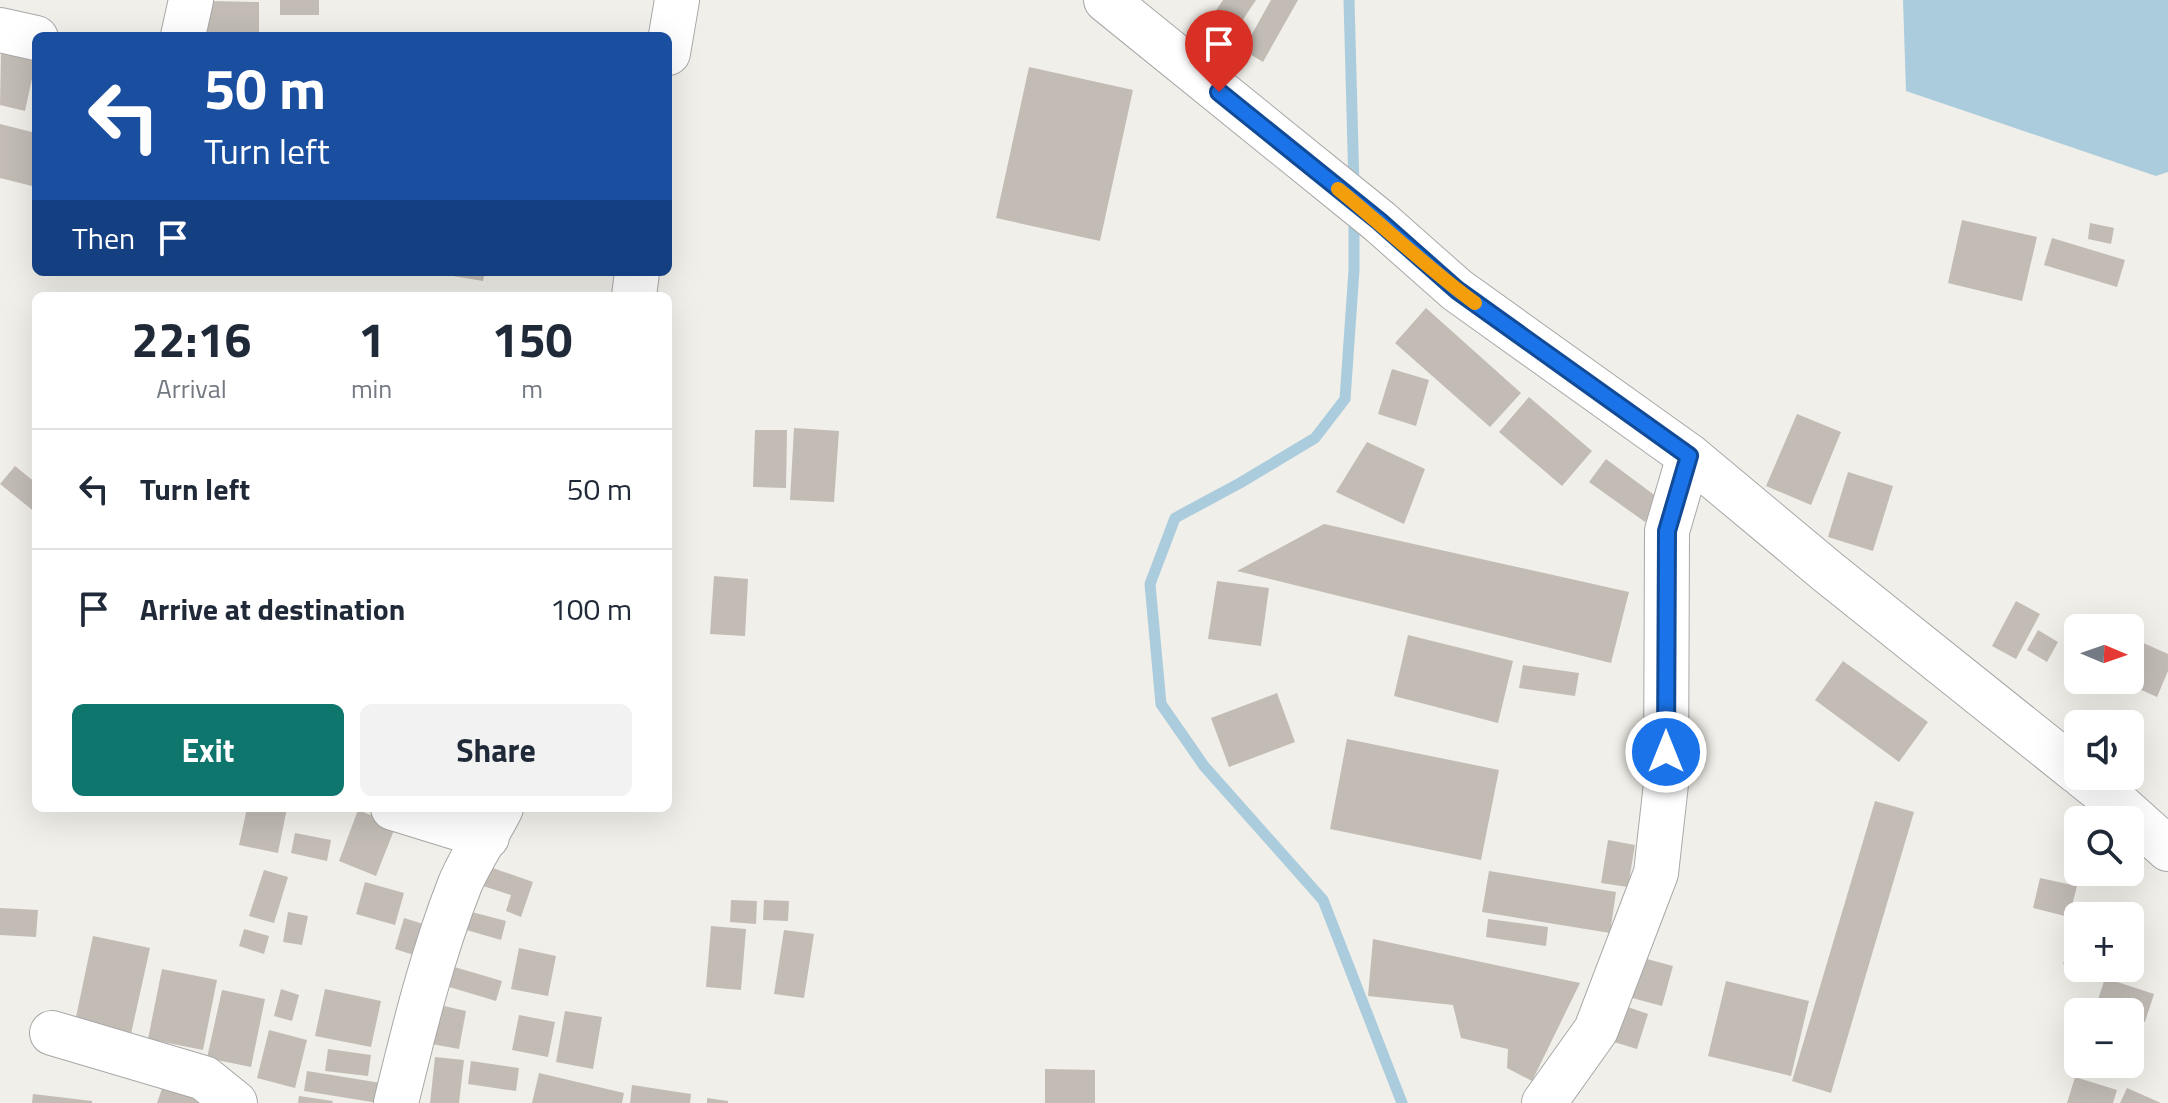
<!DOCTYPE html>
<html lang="en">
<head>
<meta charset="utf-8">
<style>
	body { margin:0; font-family:"Titillium Web",sans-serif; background:#f2f2f3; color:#1f2937; height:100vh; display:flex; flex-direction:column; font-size:30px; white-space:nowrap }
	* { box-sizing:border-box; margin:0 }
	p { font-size:26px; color:#747a83 }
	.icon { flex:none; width:44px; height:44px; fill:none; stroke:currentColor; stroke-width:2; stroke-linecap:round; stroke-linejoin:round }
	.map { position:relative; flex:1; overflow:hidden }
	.details { position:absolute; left:32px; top:292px; width:640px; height:520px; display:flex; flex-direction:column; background:#fff; border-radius:12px; box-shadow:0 8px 32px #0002 }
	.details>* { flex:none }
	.guide { position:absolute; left:32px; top:32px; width:640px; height:244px; border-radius:12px; box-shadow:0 8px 32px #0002; background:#1a4fa0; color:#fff; overflow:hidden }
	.needle { width:52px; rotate:92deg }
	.controls { position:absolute; left:2064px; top:614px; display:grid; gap:16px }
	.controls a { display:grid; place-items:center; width:80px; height:80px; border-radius:12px; background:#fff; box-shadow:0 8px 32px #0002; font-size:40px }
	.pin { position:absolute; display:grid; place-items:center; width:68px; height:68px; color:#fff; margin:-82px -34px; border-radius:50% 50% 50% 0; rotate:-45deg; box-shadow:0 0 8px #0007 }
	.pin .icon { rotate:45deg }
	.me { position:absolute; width:88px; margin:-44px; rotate:0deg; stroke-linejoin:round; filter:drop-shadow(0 0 6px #0008) }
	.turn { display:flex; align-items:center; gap:28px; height:168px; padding:0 40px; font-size:36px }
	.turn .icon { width:104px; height:104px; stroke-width:2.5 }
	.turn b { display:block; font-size:56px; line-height:68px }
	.then { display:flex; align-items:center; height:76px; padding:0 40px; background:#0003; gap:16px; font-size:30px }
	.eta { display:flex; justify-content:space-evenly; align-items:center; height:136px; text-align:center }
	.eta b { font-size:48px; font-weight:700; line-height:56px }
	.action { display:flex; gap:16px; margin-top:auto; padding:16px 40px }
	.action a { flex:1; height:92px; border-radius:12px; background:#0f766e; color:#fff; font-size:32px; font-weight:700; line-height:92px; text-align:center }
	.action a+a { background:#f2f2f3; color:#1f2937 }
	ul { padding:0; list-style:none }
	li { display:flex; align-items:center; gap:24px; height:120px; padding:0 40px; border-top:2px solid #e0e1e3 }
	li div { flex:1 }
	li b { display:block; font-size:30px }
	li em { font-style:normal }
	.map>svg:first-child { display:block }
	.water { fill:#abccdd }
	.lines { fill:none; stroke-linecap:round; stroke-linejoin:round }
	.stream { stroke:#abccdd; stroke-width:11 }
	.building { fill:#c2bcb5 }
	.minor-casing { stroke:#a8a8a8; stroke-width:46 }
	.minor { stroke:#fff; stroke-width:44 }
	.route-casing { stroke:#114b97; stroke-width:20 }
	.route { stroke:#1a73e8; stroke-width:14 }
	.slow { stroke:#f59e0b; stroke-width:14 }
</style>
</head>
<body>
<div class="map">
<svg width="2168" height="1103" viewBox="0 0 2168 1103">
	<rect width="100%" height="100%" fill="#f1efe9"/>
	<path class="water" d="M1903,0H2168V172L2156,176L1906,91Z"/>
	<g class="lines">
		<path class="stream" d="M1349,0L1354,187
			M1354,216V270L1345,399L1315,438L1240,483L1175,518L1150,584L1161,704L1204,766L1323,900L1402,1103"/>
	</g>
	<path class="building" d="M280,0H319V15H280Z
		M1223,0H1256L1224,48L1201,33Z
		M1271,0H1298L1263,62L1243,50Z
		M207,1L259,2V36H207Z
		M1,51L36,60L25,111L0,105Z
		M1029,67L1133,90L1100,241L996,218Z
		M0,124L36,133V187L0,178Z
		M1962,220L2037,237L2022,301L1948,283Z
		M2090,223L2114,228L2111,244L2088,239Z
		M2052,238L2125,260L2117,287L2044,265Z
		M441,272H485L483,281L441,274Z
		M1426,308L1521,393L1490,427L1395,343Z
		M1392,369L1429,380L1416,426L1378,414Z
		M1529,397L1592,451L1562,486L1499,432Z
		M1797,414L1841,432L1811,505L1766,486Z
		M794,428L839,431L834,502L790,500Z
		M755,430H787L786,488L753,487Z
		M1367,442L1425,469L1404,524L1336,492Z
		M1606,459L1661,500L1645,522L1589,482Z
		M15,466L36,483V513L0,484Z
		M1848,472L1893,486L1873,551L1828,537Z
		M1324,524L1629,592L1611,663L1237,571Z
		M714,576L748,579L745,636L710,634Z
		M1217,581L1269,588L1261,646L1208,639Z
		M2016,601L2040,614L2016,659L1992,646Z
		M2038,630L2058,642L2047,662L2027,650Z
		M1408,635L1513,661L1498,723L1394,696Z
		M2130,637L2168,654V671L2157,697L2119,680H2130Z
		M1843,661L1928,722L1899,762L1815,700Z
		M1523,665L1579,673L1575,696L1519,688Z
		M1277,693L1295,742L1229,767L1211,718Z
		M1347,739L1499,770L1481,860L1330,829Z
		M1875,801L1914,812L1831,1093L1792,1081Z
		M247,808H287L278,853L239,845Z
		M358,810L396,825L376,876L339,861Z
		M295,833L331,840L327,861L291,853Z
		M1608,840L1635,845L1628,887L1601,883Z
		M478,863L533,882L521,917L506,911L511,895L471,882Z
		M264,870L288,877L274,923L249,916Z
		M1489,871L1616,892L1610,933L1482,912Z
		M2040,878L2077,886L2069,917L2033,908Z
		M365,882L404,893L395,925L356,914Z
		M731,900L757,901L756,924L730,922Z
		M764,900L789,901L788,921L763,920Z
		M0,908L38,910L36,937L0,935Z
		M468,911L506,921L501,940L463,929Z
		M288,912L308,916L302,945L283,942Z
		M404,918L433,927L423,958L395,949Z
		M1488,919L1548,927L1546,946L1486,937Z
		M711,926L746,929L741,990L706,987Z
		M244,929L269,936L264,954L239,946Z
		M784,930L814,934L804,998L774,994Z
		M93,936L150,948L131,1034L75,1022Z
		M2073,937L2078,939V968H2100L2097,976L2063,964Z
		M1373,939L1580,983L1532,1081L1507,1068L1508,1049L1461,1038L1453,1005L1368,996Z
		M519,948L556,956L548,996L511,989Z
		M1636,956L1673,966L1662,1006L1625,996Z
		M451,966L502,981L496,1001L446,986Z
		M162,969L217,980L203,1050L148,1039Z
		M2105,978L2154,994L2145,1022L2130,1017V1012H2113L2096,1006Z
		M1726,981L1809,1001L1791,1076L1708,1056Z
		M281,989L299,995L292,1021L274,1016Z
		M325,989L381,1001L371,1047L315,1036Z
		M222,990L265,999L251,1067L207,1058Z
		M435,1004L466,1011L459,1049L426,1043Z
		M1625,1006L1648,1014L1637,1049L1614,1042Z
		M565,1011L602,1017L593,1069L556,1062Z
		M519,1015L555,1022L548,1057L512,1050Z
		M269,1030L307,1040L295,1088L257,1078Z
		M328,1049L371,1055L368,1076L325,1071Z
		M435,1057L464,1060L459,1103H430Z
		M471,1061L519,1068L516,1091L468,1084Z
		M1045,1069L1095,1070V1103H1045Z
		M307,1071L381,1083L378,1103L304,1091Z
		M539,1073L624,1093L622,1103H532Z
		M2075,1077L2117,1090L2113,1103H2067Z
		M165,1080L218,1103H157Z
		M632,1085L691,1094L690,1103H630Z
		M2127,1088L2161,1103H2120Z
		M33,1094L92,1101V1103H32Z
		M299,1096L333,1101L332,1103H298Z
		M707,1098L728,1101V1103H707Z"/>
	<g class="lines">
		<defs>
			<path id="minor" d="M1106,0L1379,221L1457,290L1689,456L1828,572L2078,772
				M0,30L36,38
				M183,36L191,0
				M668,53L677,0
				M634,296L637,272
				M2083,776L2117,803L2168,849
				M393,808L487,837
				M52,1033L204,1078L235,1103
				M396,1103C414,1029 432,955 460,884C470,860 489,832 501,808
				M1544,1103L1596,1030L1656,873L1666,784L1667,531L1689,456"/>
		</defs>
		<use href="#minor" class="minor-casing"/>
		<use href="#minor" class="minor"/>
	</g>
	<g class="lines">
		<defs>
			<path id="route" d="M1219,92L1379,221L1457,290L1689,456L1667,531L1666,752"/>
		</defs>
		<use href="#route" class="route-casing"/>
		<use href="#route" class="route"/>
		<path class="slow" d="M1338,189C1384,226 1427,268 1475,303"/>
	</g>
</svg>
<div class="controls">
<a><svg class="needle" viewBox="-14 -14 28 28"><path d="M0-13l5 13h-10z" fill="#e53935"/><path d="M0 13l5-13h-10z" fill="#747a83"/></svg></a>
<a><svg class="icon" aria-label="sound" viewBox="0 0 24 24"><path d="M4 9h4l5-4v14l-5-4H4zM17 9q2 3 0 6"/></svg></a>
<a><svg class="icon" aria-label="search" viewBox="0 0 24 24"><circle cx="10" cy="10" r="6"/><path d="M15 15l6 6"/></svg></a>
<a>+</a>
<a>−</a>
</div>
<div class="pin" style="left:1219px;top:92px;background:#d93025"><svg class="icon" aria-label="arrive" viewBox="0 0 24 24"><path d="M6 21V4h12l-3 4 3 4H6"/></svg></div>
<svg class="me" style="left:1666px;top:752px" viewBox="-20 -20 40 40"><circle r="17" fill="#1a73e8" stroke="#fff" stroke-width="3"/><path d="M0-11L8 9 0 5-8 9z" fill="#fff"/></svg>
<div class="guide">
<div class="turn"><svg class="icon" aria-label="left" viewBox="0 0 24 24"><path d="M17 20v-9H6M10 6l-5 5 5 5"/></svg><div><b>50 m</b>Turn left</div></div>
<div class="then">Then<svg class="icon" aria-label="arrive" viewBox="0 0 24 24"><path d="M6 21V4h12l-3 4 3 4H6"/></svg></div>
</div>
<section class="details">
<div class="eta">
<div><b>22:16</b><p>Arrival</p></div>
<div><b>1</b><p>min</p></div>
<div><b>150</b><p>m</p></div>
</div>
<ul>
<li><svg class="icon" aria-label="left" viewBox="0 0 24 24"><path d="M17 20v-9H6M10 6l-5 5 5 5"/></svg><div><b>Turn left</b></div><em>50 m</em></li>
<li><svg class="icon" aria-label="arrive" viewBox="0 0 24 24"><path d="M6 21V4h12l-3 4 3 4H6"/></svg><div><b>Arrive at destination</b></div><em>100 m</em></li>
</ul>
<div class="action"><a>Exit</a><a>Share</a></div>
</section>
</div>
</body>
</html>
